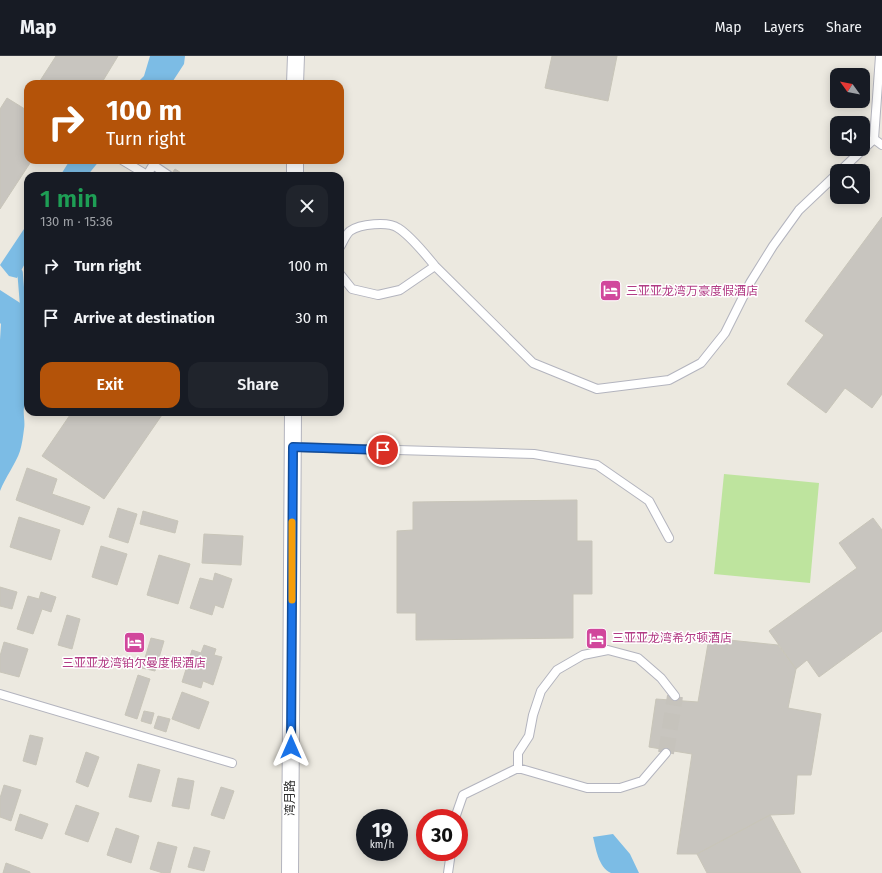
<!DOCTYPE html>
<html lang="en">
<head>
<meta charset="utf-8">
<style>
	body { margin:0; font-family:"Fira Sans","Noto Sans SC",sans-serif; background:#20242c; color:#f1f3f6; height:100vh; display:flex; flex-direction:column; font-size:15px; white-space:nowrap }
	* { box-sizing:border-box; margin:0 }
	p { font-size:13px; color:#9ea1a6 }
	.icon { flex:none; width:22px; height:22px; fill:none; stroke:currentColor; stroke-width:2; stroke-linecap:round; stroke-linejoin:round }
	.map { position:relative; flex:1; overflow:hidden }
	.details { position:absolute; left:24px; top:116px; width:320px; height:244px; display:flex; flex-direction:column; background:#171b24; border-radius:12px; box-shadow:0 2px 10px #0003 }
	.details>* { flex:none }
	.banner { position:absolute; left:24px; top:24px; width:320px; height:84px; border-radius:12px; box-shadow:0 2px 10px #0003; background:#b45309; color:#fff; overflow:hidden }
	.needle { width:26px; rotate:303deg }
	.tools { position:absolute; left:830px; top:12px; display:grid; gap:8px }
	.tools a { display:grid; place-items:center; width:40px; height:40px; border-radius:8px; background:#171b24; box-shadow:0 2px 10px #0003; font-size:20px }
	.speed { position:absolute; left:356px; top:753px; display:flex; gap:8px; font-size:20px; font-weight:700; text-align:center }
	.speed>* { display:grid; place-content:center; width:52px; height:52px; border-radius:50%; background:#171b24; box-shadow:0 2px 10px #0003; line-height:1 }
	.speed small { font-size:10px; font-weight:400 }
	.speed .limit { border:6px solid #d22; background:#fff; color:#111 }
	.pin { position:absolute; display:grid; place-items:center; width:34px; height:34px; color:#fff; margin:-17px; border:2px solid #fff; border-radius:50%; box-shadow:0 1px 4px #0007 }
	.me { position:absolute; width:44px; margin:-22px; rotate:0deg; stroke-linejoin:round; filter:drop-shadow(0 0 3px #0008) }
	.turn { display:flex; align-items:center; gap:14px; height:84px; padding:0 16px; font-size:18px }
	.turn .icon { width:52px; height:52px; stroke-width:2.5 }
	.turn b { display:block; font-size:28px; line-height:34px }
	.round { display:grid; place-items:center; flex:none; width:42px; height:42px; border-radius:12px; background:#20242c }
	.overview { display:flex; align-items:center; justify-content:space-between; height:68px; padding:0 16px }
	h1 { font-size:24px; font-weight:600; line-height:30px; color:#1e9e55 }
	.cta { display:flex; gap:8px; margin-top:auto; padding:8px 16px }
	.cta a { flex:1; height:46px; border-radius:12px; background:#b45309; color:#fff; font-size:16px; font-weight:600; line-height:46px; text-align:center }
	.cta a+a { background:#20242c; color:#f1f3f6 }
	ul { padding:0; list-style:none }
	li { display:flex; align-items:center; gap:12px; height:52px; padding:0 16px }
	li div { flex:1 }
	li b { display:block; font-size:15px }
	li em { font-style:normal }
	header { display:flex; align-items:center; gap:24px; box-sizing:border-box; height:56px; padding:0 20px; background:#171b24; border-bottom:1px solid #363941 }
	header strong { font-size:19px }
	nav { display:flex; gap:22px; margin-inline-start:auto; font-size:14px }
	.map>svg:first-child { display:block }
	.pitch { fill:#bee49e }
	.water { fill:#7cbce5 }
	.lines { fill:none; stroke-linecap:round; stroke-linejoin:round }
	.stream { stroke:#7cbce5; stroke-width:5.5 }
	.building { fill:#c8c5bf; stroke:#c8c5b9 }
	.street-tunnel { stroke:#c6c3bc; stroke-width:16; stroke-dasharray:16 8; stroke-linecap:butt }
	.lane-casing { stroke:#b3b4be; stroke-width:10 }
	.street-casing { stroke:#b3b4be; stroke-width:18 }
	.lane { stroke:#fff; stroke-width:8 }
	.street { stroke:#fff; stroke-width:16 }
	.route-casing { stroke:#114b97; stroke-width:10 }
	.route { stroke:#1a73e8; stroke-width:7 }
	.slow { stroke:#f59e0b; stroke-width:7 }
	.labels { text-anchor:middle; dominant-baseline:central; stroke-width:3; stroke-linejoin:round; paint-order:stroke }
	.hotel-label { font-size:12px; fill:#b23c85; stroke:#fff; text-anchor:start }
	.street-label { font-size:12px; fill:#2c2c2c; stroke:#fff }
</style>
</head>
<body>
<header>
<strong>Map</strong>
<nav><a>Map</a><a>Layers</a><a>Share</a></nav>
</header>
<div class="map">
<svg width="882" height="817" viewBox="0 0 882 817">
	<rect width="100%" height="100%" fill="#ece9e0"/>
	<path class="pitch" d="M724,418L819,427L810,527L714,518Z"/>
	<path class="water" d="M150,0H185L184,8L171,28H136L144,20Z
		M70,104H100L87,120H60Z
		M28,167V202L17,222L9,220L0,209Z
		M0,234L28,252V343C20,352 26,363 24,373C23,381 22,388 20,395C16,407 5,422 0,435V284L1,268L0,267Z
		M613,778L630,798L639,817C632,817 616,817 611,817C598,811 596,792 593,781Z"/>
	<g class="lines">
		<path class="stream" d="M20,216L23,253L28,269"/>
	</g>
	<path class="building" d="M56,0H118L101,28H38Z
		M552,0H617L608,45L545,32Z
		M7,42L28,55V104H32L0,153V53Z
		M175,113L186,120H170Z
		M882,161V338L872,352L845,332L826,357L787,328L824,279L805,265Z
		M72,356H164L104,443L42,400Z
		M27,412L57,423L52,438L90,451L83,469L16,444Z
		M577,444V485H592V538H573V582L416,584V557H397V475L413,474V446Z
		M118,452L137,458L128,487L109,481Z
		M143,455L178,465L175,477L140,468Z
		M19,461L60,474L51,504L10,491Z
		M873,462L882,474V575L819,621L807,604L796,613L769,575L857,512L839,487Z
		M204,478L243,480L241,509L202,507Z
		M101,490L127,498L117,529L92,521Z
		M159,499L190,508L178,548L147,539Z
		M215,517L232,523L223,552L215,549L212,559L190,552L200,522L213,525Z
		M0,531L17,536L12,553L0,550Z
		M41,536L56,541L51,556L42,553L33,578L17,573L28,540L39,543Z
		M67,559L80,563L72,593L58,589Z
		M151,582L164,585L155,615L142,612Z
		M709,582L778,589L796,613L788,652L821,658L811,719H797L794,758L770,759L697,798H677L692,698L649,691L656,643L698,646Z
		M4,586L28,593L19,621L0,616V600Z
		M204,589L216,593L214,599L222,601L213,629L203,625L201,632L182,626L192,594L201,597Z
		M138,619L150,623L137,663L125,659Z
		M182,636L209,646L199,673L172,663Z
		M144,655L154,657L151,668L141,665Z
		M158,660L170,663L166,676L154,672Z
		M30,679L43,682L36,709L23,705Z
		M86,696L99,701L88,731L76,726Z
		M138,708L160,714L151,746L129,741Z
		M178,722L194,725L189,753L172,750Z
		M4,729L21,734L11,765L0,761V742Z
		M221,731L234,735L224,763L211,759Z
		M76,749L99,757L88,786L65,778Z
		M20,758L48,768L42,783L15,774Z
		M770,759L801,817H707L697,798Z
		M116,772L139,780L131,807L107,799Z
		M158,786L177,791L170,817H163L150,813Z
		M194,791L210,795L204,815L188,811Z
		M6,807L30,816V817H3Z"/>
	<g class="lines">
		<path class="street-tunnel" d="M666,697L675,640"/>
		<defs>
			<path id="lane" d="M874,83L882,89
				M122,104L147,119L153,109L168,119
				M840,115L874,83L880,0
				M340,191C343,186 346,178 350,175C360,168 388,165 398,172C411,180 425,198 435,210L533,307L597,333L669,324L701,307L725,277L750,227L773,190L799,154L837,118
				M340,218L352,233L378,239L400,234L435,210
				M293,391L534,398L597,409L649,445L669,482
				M0,638L232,707
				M666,697L642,725L620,732H587L518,712V697L529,680L533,659L541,635L557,614L583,599L608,594L638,602L661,622L675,640
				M455,762L463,739L518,712
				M448,817L451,796"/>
			<path id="street" d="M295,28L296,0
				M295,120V104
				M290,817L293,356"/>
		</defs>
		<use href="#lane" class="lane-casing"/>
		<use href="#street" class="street-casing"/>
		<use href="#lane" class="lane"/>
		<use href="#street" class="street"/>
	</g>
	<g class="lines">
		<defs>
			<path id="route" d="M291,691L293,391L383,394"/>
		</defs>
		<use href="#route" class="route-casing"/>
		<use href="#route" class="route"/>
		<path class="slow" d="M292,544V466"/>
	</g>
	<defs>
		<symbol id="hotel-square" viewBox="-11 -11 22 22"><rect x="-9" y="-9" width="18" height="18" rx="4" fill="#d1479c" stroke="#fff"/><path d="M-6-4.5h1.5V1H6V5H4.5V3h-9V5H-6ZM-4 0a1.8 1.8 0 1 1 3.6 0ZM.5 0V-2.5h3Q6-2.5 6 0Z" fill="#fff"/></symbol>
	</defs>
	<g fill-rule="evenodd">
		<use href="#hotel-square" x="598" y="222" width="25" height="25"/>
		<use href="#hotel-square" x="584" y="570" width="25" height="25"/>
		<use href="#hotel-square" x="122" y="574" width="25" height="25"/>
	</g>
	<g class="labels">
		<g class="hotel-label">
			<text x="626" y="235">三亚亚龙湾万豪度假酒店</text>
			<text x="612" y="582">三亚亚龙湾希尔顿酒店</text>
			<text x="134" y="607" text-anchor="middle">三亚亚龙湾铂尔曼度假酒店</text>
		</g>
		<g class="street-label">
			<text transform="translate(290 742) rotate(-90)">湾月路</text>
		</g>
	</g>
</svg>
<div class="tools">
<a><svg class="needle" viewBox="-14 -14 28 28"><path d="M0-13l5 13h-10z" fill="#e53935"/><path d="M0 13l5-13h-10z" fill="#9ea1a6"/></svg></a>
<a><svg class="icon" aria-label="sound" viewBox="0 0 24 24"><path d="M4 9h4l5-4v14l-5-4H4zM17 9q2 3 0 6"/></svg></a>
<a><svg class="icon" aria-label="search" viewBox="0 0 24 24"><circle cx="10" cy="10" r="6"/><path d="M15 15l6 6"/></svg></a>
</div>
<div class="speed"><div>19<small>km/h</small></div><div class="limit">30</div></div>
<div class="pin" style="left:383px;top:394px;background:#d93025"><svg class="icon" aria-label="arrive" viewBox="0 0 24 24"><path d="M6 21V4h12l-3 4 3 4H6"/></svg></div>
<svg class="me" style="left:291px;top:691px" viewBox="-20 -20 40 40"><path d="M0-17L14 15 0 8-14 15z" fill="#1a73e8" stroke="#fff" stroke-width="4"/></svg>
<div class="banner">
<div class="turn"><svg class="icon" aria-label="right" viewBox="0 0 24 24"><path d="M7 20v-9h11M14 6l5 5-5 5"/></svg><div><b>100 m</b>Turn right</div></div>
</div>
<section class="details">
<div class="overview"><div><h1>1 min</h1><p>130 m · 15:36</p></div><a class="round"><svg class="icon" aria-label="close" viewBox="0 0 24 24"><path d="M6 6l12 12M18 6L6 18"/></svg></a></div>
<ul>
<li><svg class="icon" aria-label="right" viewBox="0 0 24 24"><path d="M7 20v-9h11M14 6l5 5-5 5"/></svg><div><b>Turn right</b></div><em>100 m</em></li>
<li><svg class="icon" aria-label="arrive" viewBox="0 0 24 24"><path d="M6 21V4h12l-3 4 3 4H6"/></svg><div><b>Arrive at destination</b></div><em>30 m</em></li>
</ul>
<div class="cta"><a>Exit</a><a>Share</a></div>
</section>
</div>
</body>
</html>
